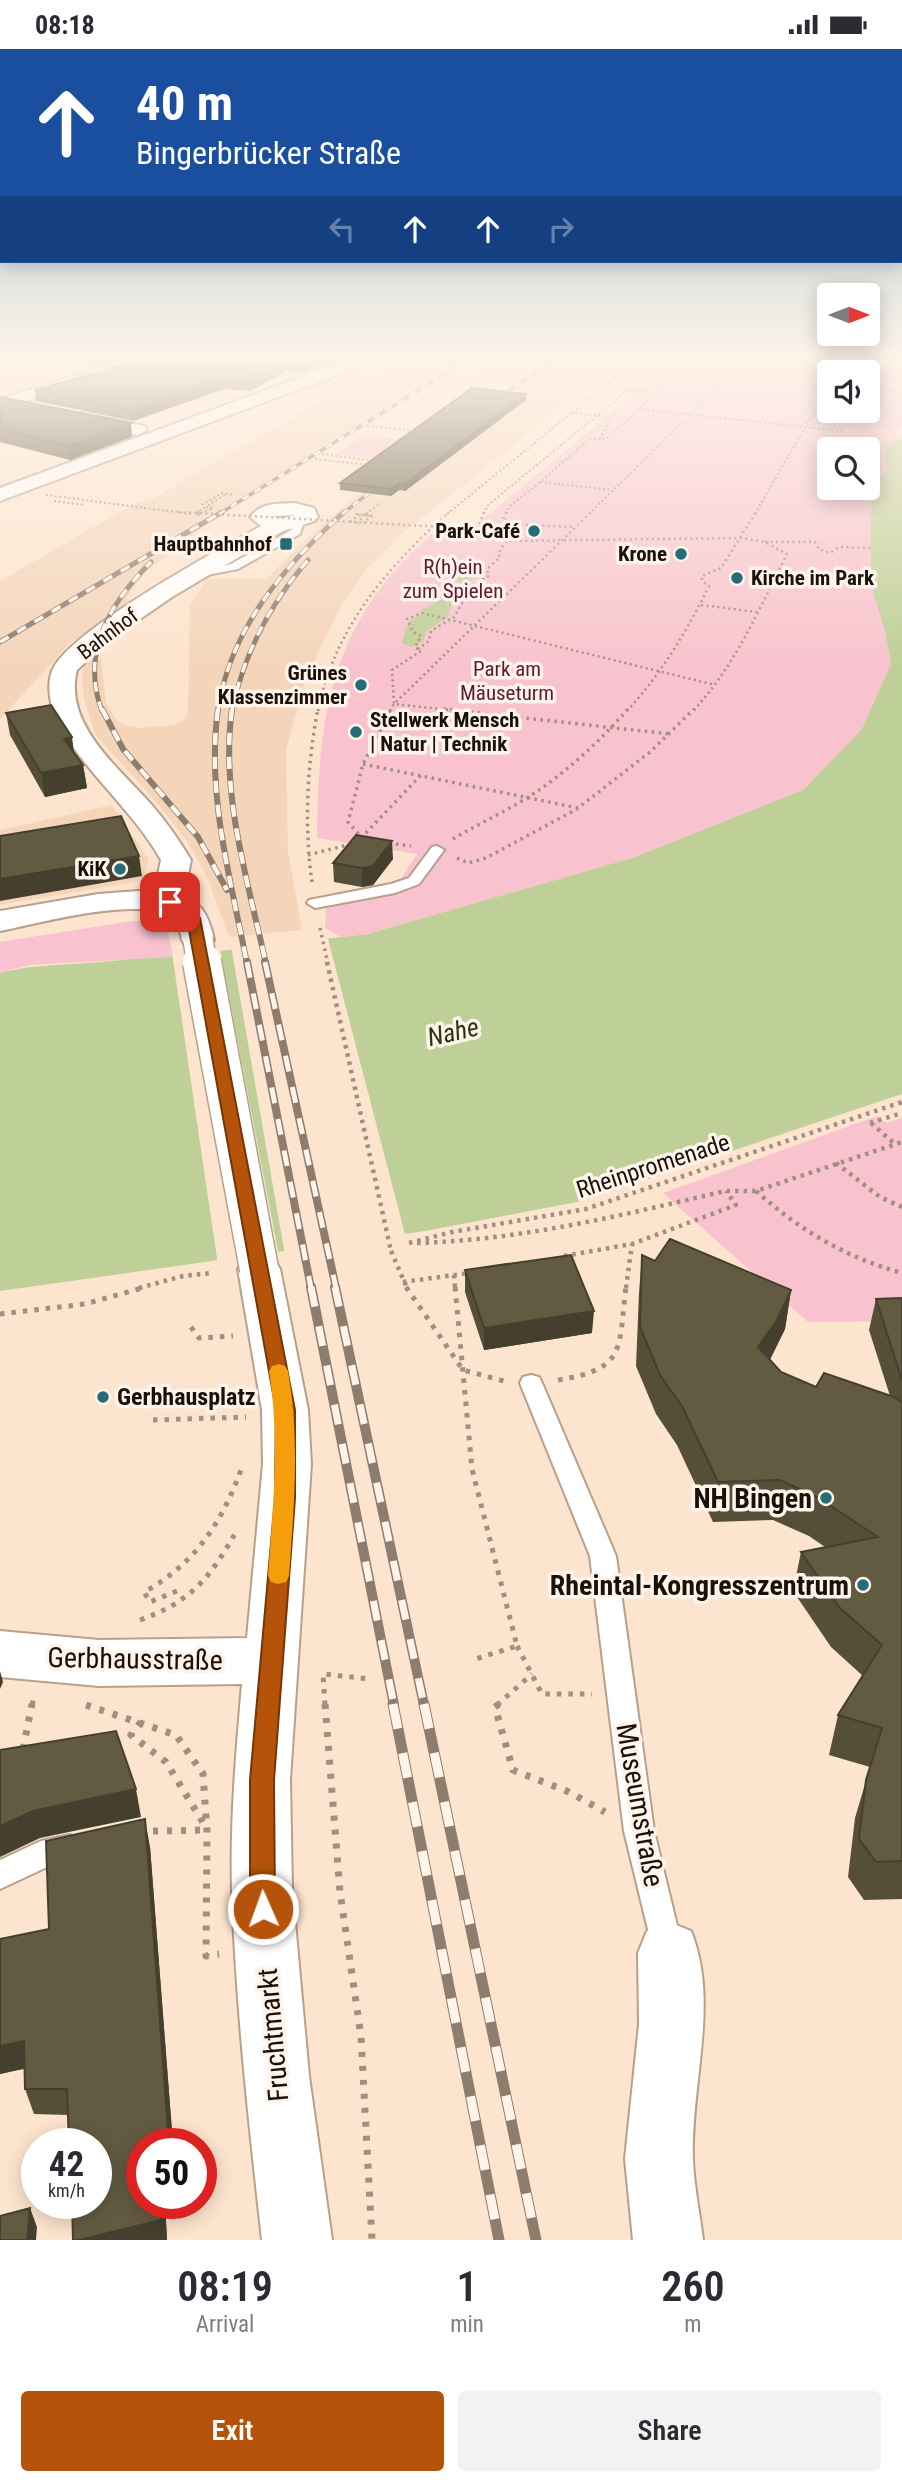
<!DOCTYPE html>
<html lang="en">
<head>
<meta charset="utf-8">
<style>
	body { margin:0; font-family:"Roboto Condensed",sans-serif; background:#f2f2f3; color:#2b2b33; height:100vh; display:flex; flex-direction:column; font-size:26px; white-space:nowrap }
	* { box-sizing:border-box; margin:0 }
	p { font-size:23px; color:#7c7c81 }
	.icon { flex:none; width:38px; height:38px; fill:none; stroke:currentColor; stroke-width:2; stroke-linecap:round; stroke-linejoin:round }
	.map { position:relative; height:2191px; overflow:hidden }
	.details { display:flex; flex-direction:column; background:#fff; flex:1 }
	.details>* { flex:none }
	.hud { position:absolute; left:0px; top:0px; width:903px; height:214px; box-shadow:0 4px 18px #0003; background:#1a4fa0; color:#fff; overflow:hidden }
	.needle { width:46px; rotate:90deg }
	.buttons { position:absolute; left:817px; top:234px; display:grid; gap:14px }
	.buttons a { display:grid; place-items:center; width:63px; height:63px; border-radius:7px; background:#fff; box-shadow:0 4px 18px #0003; font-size:35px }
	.speed { position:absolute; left:21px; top:2079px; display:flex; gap:14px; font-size:35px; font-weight:700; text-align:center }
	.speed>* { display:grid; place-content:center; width:91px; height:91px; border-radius:50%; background:#fff; box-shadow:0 4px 18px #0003; line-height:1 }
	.speed small { font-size:18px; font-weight:400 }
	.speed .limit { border:10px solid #d22; background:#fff; color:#111 }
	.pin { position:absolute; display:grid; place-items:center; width:60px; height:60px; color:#fff; margin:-30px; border-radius:14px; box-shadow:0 4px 10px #0006 }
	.me { position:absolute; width:77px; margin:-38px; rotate:358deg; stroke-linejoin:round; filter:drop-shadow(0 0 5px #0008) }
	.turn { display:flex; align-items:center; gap:24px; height:147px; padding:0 21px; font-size:32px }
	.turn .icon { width:91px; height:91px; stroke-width:2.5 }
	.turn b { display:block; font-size:49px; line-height:60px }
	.lanes { display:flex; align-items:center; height:66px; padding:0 21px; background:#0003; justify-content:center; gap:35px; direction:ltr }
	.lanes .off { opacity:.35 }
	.eta { display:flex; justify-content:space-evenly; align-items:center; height:119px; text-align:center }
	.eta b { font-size:42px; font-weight:600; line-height:49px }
	.action { display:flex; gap:14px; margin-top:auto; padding:14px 21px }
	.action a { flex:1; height:80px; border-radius:7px; background:#b45309; color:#fff; font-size:28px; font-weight:600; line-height:80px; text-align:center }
	.action a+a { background:#f2f2f3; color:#2b2b33 }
	.status { display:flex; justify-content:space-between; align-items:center; height:49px; padding:0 35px; background:#fff; direction:ltr }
	.status svg { height:19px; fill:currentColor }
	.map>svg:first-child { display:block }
	.built { fill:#f4d5ba }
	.green { fill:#f8c3ce; fill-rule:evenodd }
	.water { fill:#becf97 }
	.pier { fill:#fde4ce }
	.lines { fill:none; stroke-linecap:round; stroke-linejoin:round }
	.lane-casing { stroke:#b8a08b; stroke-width:4 }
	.street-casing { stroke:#b8a08b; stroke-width:4 }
	.secondary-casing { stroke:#b8a08b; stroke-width:4 }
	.primary-casing { stroke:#b8a08b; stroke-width:4 }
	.path-far5 { stroke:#a18f7f; stroke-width:2; stroke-dasharray:2 2.5; stroke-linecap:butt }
	.path-far4 { stroke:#a18f7f; stroke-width:2.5; stroke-dasharray:2 3.5; stroke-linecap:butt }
	.path-far3 { stroke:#a18f7f; stroke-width:3.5; stroke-dasharray:2.5 4.5; stroke-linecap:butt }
	.path-far2 { stroke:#a18f7f; stroke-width:4.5; stroke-dasharray:3.5 5; stroke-linecap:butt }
	.path-far1 { stroke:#a18f7f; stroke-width:5; stroke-dasharray:4.5 7; stroke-linecap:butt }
	.path { stroke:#a18f7f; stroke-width:7; stroke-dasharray:5 9; stroke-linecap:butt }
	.lane { fill:#fff; fill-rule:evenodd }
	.street { fill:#fff; fill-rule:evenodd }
	.secondary { fill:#fff; fill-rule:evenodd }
	.primary { fill:#fff; fill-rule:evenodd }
	.rail-far5-casing { stroke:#8e7d6d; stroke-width:3.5 }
	.rail-far4-casing { stroke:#8e7d6d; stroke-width:5 }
	.rail-far3-casing { stroke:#8e7d6d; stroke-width:6 }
	.rail-far2-casing { stroke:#8e7d6d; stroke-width:8 }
	.rail-far1-casing { stroke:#8e7d6d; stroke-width:10 }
	.rail-casing { stroke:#8e7d6d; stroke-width:11 }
	.rail-far5 { stroke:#fef4eb; stroke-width:2.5; stroke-dasharray:7; stroke-linecap:butt }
	.rail-far4 { stroke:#fef4eb; stroke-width:3.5; stroke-dasharray:10; stroke-linecap:butt }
	.rail-far3 { stroke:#fef4eb; stroke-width:4.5; stroke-dasharray:12; stroke-linecap:butt }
	.rail-far2 { stroke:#fef4eb; stroke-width:5; stroke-dasharray:16; stroke-linecap:butt }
	.rail-far1 { stroke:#fef4eb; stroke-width:7; stroke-dasharray:20; stroke-linecap:butt }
	.rail { stroke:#fef4eb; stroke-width:9; stroke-dasharray:25; stroke-linecap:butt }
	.secondary-bridge-far1-casing { stroke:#b8a08b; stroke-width:32; stroke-linecap:butt }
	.secondary-bridge-casing { stroke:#b8a08b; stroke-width:41; stroke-linecap:butt }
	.path-bridge-far3 { stroke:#a18f7f; stroke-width:2; stroke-dasharray:2 2.5; stroke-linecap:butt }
	.path-bridge-far2 { stroke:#a18f7f; stroke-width:2.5; stroke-dasharray:2 3.5; stroke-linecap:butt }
	.path-bridge-far1 { stroke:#a18f7f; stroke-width:3.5; stroke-dasharray:2.5 4.5; stroke-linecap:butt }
	.path-bridge { stroke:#a18f7f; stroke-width:4.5; stroke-dasharray:3.5 5; stroke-linecap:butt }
	.secondary-bridge-far1 { stroke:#fff; stroke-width:29 }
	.secondary-bridge { stroke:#fff; stroke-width:38 }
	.wall { fill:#554e38 }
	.shaded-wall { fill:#45402e }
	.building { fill:#635b41; stroke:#45402e; stroke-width:2 }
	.route { fill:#b45309; stroke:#753606; stroke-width:2 }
	.slow { fill:#f59e0b }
	.poi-dot { fill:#246d78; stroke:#fef4eb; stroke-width:2.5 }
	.labels { text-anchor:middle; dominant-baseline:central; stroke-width:7; stroke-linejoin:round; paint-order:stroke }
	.far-poi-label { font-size:21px; font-weight:bold; fill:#1a1109; stroke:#fef4eb; text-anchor:end }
	.far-park-label { font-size:21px; fill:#621730; stroke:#fef4eb }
	.far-street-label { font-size:21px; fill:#1a1109; stroke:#fef4eb }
	.street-label { font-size:24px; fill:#1a1109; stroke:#fef4eb }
	.poi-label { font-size:24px; font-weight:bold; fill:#1a1109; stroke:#fef4eb; text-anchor:start }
	.water-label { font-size:26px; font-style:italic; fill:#2c360c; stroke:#fef4eb }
	.near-poi-label { font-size:28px; font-weight:bold; fill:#1a1109; stroke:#fef4eb; text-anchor:end }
	.near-street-label { font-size:28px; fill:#1a1109; stroke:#fef4eb }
</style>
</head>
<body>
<div class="status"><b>08:18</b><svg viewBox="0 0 49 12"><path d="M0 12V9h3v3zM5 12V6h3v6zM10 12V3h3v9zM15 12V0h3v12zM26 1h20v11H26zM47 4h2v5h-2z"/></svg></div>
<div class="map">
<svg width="902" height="2191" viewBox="0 0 902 2191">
	<rect width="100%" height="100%" fill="#fde4ce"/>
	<path class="built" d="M412,311H471L199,481L144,525L127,549L134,551L70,594L0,670V532L137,453L152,450L316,355Z
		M547,311H622L404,483L368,518L340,558L305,632L286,701L288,802L302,881L229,888L209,833L189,795L157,754L95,685L84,650L82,626L85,611L101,610L106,654L117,672L127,677L140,679L174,676L183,671L188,663L190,557L207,530H266L320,477L353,450Z
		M112,756L149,811L143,829L135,833L0,856V781Z"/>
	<path class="green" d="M482,311H541L523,324L473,318Z
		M645,311H902V378L895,385L902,389L884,398L887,419L872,442L870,499L873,544L885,582L891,615L862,680L803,741L632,809L368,885L341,888L325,879L326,859L391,845L417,805L317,789C318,697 324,611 383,536C398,516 417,499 435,482L466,484L638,342L614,338ZM830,324H868V362H830ZM830,401H868V439H830Z
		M364,386L418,392L391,411L336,405Z
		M132,872H147L168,882L173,908L29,916L0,924V893Z
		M877,1067L886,1074L902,1069V1272L808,1273L663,1144Z"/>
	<path class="water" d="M902,389V1045L582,1152L425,1182L0,1242V924C27,917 43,917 70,915C100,914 128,909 158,909L368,885L632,809L803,741L862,680L891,615L885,582L873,544L870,499L872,442L887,419L884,398Z
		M475,518L477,528C461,533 452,552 448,568L426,582L423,593L411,598L402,594L409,572L424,563L421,561L448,547L460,534L448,526Z"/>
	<path class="pier" d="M327,886L406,1189L285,1206L231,897Z
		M220,899L279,1207L218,1216L172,904Z"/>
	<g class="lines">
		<defs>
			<path id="lane" d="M295,471L304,473L300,485L238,520L196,528L191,525L231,515L291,481Z
				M437,797L444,801L419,835L395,844L315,859L307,854L309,851L391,835L409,829L432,798Z
				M531,1326L539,1328L542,1334L616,1507L654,1782L683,1901L679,1912L668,1916L657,1912L653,1901L624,1782L590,1507L520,1334L523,1328Z
				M70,1786L80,1790L85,1800L80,1810L45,1819L0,1840V1811L41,1792Z"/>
			<path id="street" d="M127,311H152L150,314L0,360V350Z
				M80,364L144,377L147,381L138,386L74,373L71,369Z
				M295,454L314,459L318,468L315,472L283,482L172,548L108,592L77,621C63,675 119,719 150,754C166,772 179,791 191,811L187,831L169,857L158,859L147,857L142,850L157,830L161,811C133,761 86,725 58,674C51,660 46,638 52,622C67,583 219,500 261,477L250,468C261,453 278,455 295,454ZM295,466L284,469L274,468L276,467Z
				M669,1873L691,1882C720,1953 690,2037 693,2111C694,2138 700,2165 703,2191H633L625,2110L639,1975L638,1904L647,1882Z"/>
			<path id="secondary" d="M152,841C190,847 206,850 214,891L210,898L198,901L186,898L182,891L177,868C136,847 45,873 0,882V862L98,845Z
				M259,1206L274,1210L280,1220L308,1361L311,1415L290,1731L292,1840L309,2027L332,2191H262C249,2075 236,1959 232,1842C230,1773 236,1704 242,1635L99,1637L0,1628V1582L99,1591L247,1589L263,1415L262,1361L238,1220L244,1210Z"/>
			<path id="primary" d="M348,311H371L369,314L0,452V439Z"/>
		</defs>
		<use href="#lane" class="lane-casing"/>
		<use href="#street" class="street-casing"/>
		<use href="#secondary" class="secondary-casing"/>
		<use href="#primary" class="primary-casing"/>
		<path class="path-far5" d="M16,311L42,317
			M662,311L830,327
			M792,321L839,316
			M779,322L786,311
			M836,324L844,311
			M868,336L902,344
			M628,341L657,344
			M639,360L842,382
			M571,364L611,368L600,390H606L694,311
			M367,377L418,382
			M600,390L591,389L540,433L612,441
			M322,405L376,412
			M315,410L370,416
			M54,452L84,456
			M201,464L213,459L206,458L226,445
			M199,465L201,464L197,463L204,459L202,456L222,444L234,446
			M366,465L381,454
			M447,465L637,311
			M484,465L487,457L628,341L604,338
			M506,465L509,458L540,433
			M589,465L747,311
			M755,465L830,335"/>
		<path class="path-far4" d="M484,463L476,484L498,485L493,488
			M506,463L503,471H508L509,475
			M356,465L373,467
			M197,466L201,464L199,463
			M365,466L368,463
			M356,474L365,466
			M476,489L506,492L741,489L765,493L787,505C759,560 735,617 693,662
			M503,490L509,475L574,478
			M765,493H815L819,500L830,504L839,498L870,499
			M701,556L757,563
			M418,600L415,598L421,587L413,583L407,570L422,564L715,636
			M318,662C334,580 388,517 449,463
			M390,662L394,655L591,463
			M459,662L394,655L392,621L421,602L418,600L429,592L431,582L454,568L473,536L489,527L487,520L500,508L498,505L506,492
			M627,662C661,625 687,582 709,537L702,532V527L721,519L756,463"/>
		<path class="path-far3" d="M443,660L670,685
			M363,715L578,759L650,703L694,660
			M361,789L421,726
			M363,790L348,773L363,715L391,660
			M453,790C478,775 505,763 530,747C567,723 599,693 628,660
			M389,794L411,797
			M308,806L351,795
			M457,809L468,814L486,809L577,760
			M312,833C304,777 307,715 318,660"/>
		<path class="path-far2" d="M870,1074L902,1064
			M871,1074L895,1095
			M836,1114L880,1148L902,1158
			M756,1142C801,1182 845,1208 902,1224
			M409,1194L452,1183L586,1160L902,1053
			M417,1194C522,1191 623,1166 725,1142H756L902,1093
			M391,1202L407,1239
			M564,1207L632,1195L736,1156L726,1142
			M454,1226L455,1239
			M403,1233L469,1224
			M139,1239L183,1227L212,1224
			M626,1239L632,1195"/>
		<path class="path-far1" d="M406,1238L463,1321L504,1332
			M455,1238L472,1420L517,1597L472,1611
			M0,1265L85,1255L146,1238
			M191,1278L199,1289L233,1287
			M558,1331C628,1320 618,1299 626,1238
			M153,1371L246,1368
			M177,1542L150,1553L144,1543C197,1514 224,1470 243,1415
			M140,1571C191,1553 211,1528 237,1481
			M517,1597L542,1645H592
			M32,1656L34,1648
			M325,1656L323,1625L369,1630
			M497,1656L532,1625"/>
		<path class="path" d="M325,1655L340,1843L361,1987L372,2191
			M499,1655L495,1658L513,1721L569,1743L605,1763
			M86,1656L176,1686L203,1725L207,1781L206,1907L219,1905
			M141,1673L131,1686L166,1713L207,1780
			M23,1700L32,1655
			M153,1782L206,1781"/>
		<use href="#lane" class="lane"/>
		<use href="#street" class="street"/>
		<use href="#secondary" class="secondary"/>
		<use href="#primary" class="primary"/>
		<defs>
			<path id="rail-far5" d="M492,354L552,311
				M219,465L467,311
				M342,465L382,434"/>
			<path id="rail-far4" d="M0,593L222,463
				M102,662C80,603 110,554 151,513
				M218,662C229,581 285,516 344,463
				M232,662C244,604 269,556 308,511"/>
			<path id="rail-far3" d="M102,660L123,700L198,788L227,841
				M218,660C206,746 231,831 247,915
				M232,660C220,745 248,832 266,915"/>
			<path id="rail-far2" d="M247,913L311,1239
				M265,913L336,1239"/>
			<path id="rail-far1" d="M311,1238L394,1656
				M335,1238L424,1656"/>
			<path id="rail" d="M393,1655L499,2191
				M424,1655L536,2191"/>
		</defs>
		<use href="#rail-far5" class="rail-far5-casing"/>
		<use href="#rail-far4" class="rail-far4-casing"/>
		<use href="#rail-far3" class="rail-far3-casing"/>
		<use href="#rail-far2" class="rail-far2-casing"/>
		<use href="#rail-far1" class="rail-far1-casing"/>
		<use href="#rail" class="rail-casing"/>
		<use href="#rail-far5" class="rail-far5"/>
		<use href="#rail-far4" class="rail-far4"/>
		<use href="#rail-far3" class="rail-far3"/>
		<use href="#rail-far2" class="rail-far2"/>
		<use href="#rail-far1" class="rail-far1"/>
		<use href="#rail" class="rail"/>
		<defs>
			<path id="secondary-bridge-far1" d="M198,891L202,915"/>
			<path id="secondary-bridge" d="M202,913L259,1220"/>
		</defs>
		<use href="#secondary-bridge-far1" class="secondary-bridge-far1-casing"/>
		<use href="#secondary-bridge" class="secondary-bridge-casing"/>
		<path class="path-bridge-far3" d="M46,446L191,465"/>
		<path class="path-bridge-far2" d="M178,463L478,480
			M350,473L359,466L371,467L363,474"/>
		<path class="path-bridge-far1" d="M320,879L328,915"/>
		<path class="path-bridge" d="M327,913L391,1202"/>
		<use href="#secondary-bridge-far1" class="secondary-bridge-far1"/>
		<use href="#secondary-bridge" class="secondary-bridge"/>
	</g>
	<path class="wall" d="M73,311H118L100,317Z
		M336,311L300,324L286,322L250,342L224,340L133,372L36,352L35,341L131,314V312Z
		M526,345V351L405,442L399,441L391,447L340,441V434Z
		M0,348L132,388L70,411L0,393Z
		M6,664L74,703L83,716L87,739L45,748L10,686Z
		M393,810L373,836L362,838L334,833L333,814Z
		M642,1206L655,1212L791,1241L785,1280L770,1311L781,1323L816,1338L890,1347L869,1281L876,1250L902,1249V1850L864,1851L848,1828L855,1769L870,1718L829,1706L838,1666L863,1627L831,1598L793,1542L801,1503L825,1498L809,1487L773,1471L713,1473L677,1396L656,1365L636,1317L639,1244Z
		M465,1221L592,1284L484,1301L465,1243Z
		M150,1798L173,2095H142V2154H165L167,2191L68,2066L34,2065L25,2040L24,2019L0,2025L49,1880Z"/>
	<path class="shaded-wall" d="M99,311H118L100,317Z
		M307,311H336L300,324V314Z
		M286,312V322L250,342L249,331Z
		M223,329L224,340L133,372L132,361Z
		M526,345V351L405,442L404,435Z
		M131,374L132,388L70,411L68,397Z
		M399,434V441L391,447V440Z
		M72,688L75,711L64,690Z
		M83,716L87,739L45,748L41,724Z
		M392,792L393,810L373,836L362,838V819Z
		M139,807L142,827L0,852V830Z
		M791,1241L785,1280L770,1310L752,1337L758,1298Z
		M594,1262L592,1284L484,1301V1279Z
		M0,1622L3,1633L0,1640Z
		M136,1740L141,1768L40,1789L0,1808V1777L33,1762Z
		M145,1770L150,1798L173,2095H169Z
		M24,1992L33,2018L0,2025V1997Z
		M160,2154H165L167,2191H79Z
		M30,2159L37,2178L36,2191H27Z"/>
	<path class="building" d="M133,311H307L300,314L286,312L249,331L223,329L132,361L35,341L134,313L131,312Z
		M472,339L526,345L404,435L399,434L391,440L340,434Z
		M0,348L131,374L68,397L0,380Z
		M51,656L72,688L64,690L83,716L41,724L6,664Z
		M121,767L139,807L0,830V787Z
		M356,786L392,792L373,817L362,819L333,814Z
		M670,1190L791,1241L777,1271L758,1298L781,1323L816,1338L824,1324L894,1348L902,1354V1812L876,1813L859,1790L866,1731L882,1679L838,1666L882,1596L840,1559L801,1503L878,1488L817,1448L780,1431L718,1433L682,1357L660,1326L640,1278L642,1206L655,1212Z
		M571,1206L594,1262L484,1279L465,1221Z
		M902,1249V1331L876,1250Z
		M116,1682L136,1740L33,1762L0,1777V1701Z
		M145,1770L169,2095H142V2154H160L161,2171L79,2191H73L72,2154H96V2095H69L67,2040H25L24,1992L0,1997V1890L49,1880L46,1792Z
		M30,2159L27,2191H0V2167Z"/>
	<linearGradient id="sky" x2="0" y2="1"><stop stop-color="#97bfc8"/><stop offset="0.5" stop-color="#fef3e9"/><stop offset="1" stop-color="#fef3e9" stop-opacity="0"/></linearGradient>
	<rect width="902" height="618" fill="url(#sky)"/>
	<path class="route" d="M170,849L189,855L200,869L295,1361V1449L274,1731L275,1860L272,1868L263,1872L254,1868L250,1860V1731L275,1449L276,1361L187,870C179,860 171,860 164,853Z"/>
	<path class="slow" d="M279,1315L285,1317L288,1322C300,1391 294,1457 289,1527L286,1533L278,1535L271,1533L268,1527C273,1457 280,1391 269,1322L272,1317Z"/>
	<g class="poi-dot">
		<circle cx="534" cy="482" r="7"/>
		<rect x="279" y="488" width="14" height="14" rx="3.5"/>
		<circle cx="681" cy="505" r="7"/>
		<circle cx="737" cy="529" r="7"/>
		<circle cx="361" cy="636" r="7"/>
		<circle cx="356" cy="683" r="7"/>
		<circle cx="120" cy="820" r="7"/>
		<circle cx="103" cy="1348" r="7"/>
		<circle cx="826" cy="1449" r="7"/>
		<circle cx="863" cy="1536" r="7"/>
	</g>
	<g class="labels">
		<g class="far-poi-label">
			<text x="520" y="482">Park-Café</text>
			<text x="272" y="495">Hauptbahnhof</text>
			<text x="667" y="505">Krone</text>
			<text x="751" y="529" text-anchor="start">Kirche im Park</text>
			<text x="347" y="624">Grünes<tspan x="347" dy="24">Klassenzimmer</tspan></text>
			<text x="370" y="671" text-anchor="start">Stellwerk Mensch<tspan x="370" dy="24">| Natur | Technik</tspan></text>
			<text x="106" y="820">KiK</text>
		</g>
		<g class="far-park-label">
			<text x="453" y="518">R(h)ein<tspan x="453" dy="24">zum Spielen</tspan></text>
			<text x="507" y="620">Park am<tspan x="507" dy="24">Mäuseturm</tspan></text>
		</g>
		<g class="far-street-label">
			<text transform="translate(108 585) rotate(-37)">Bahnhof</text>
		</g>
		<g class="street-label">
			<text transform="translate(653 1117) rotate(-18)">Rheinpromenade</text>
		</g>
		<g class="poi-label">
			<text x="117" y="1348">Gerbhausplatz</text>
		</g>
		<g class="water-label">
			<text transform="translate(453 983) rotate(-13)">Nahe</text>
		</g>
		<g class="near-poi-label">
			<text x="812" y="1449">NH Bingen</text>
			<text x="849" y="1536">Rheintal-Kongresszentrum</text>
		</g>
		<g class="near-street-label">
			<text transform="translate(135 1610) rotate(1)">Gerbhausstraße</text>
			<text transform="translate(640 1756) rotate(80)">Museumstraße</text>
			<text transform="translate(273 1986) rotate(-95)">Fruchtmarkt</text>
		</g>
	</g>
</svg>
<div class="buttons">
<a><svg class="needle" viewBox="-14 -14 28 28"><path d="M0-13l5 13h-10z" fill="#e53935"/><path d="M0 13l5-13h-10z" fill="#7c7c81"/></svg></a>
<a><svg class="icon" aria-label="sound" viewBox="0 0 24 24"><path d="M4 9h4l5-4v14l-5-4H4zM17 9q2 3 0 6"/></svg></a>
<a><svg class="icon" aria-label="search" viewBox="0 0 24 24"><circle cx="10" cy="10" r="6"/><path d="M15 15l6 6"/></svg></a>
</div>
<div class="speed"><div>42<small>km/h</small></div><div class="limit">50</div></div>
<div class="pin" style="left:170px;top:853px;background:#d93025"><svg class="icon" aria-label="arrive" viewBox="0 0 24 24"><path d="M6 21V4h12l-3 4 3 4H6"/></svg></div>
<svg class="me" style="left:263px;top:1860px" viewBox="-20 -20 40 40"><circle r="17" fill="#b45309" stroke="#fff" stroke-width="3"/><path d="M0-11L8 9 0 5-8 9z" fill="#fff"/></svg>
<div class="hud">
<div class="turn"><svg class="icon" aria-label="ahead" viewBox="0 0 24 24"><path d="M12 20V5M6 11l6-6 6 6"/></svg><div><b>40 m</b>Bingerbrücker Straße</div></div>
<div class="lanes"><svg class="icon off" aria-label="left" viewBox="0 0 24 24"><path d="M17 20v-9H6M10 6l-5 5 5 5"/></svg><svg class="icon" aria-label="ahead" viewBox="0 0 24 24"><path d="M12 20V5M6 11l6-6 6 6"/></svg><svg class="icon" aria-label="ahead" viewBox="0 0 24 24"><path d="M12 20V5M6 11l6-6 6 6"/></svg><svg class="icon off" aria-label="right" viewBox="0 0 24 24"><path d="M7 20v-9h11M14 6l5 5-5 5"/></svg></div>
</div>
</div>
<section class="details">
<div class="eta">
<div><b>08:19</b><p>Arrival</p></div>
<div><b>1</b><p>min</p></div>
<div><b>260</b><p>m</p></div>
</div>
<div class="action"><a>Exit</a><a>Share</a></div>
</section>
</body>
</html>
